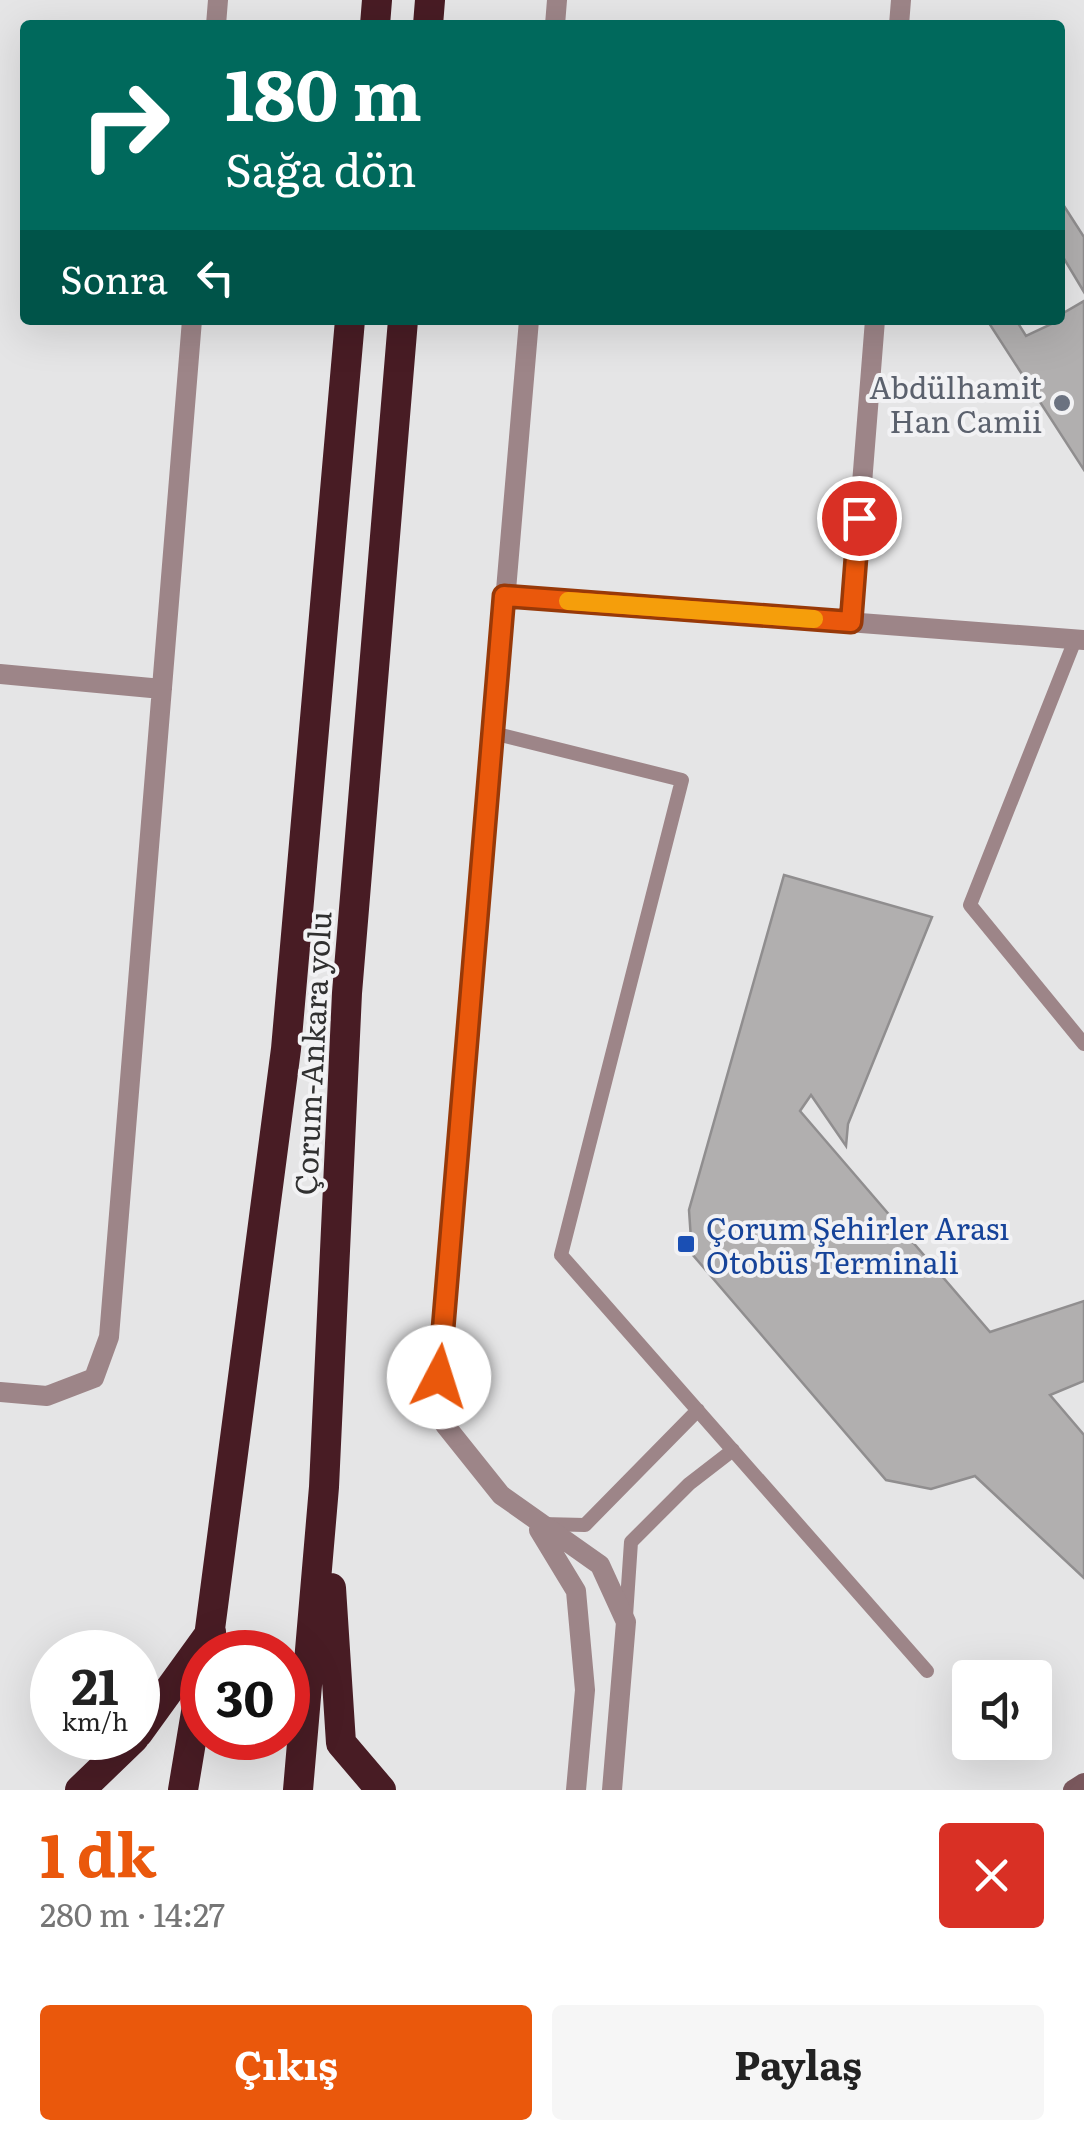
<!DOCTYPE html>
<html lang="tr">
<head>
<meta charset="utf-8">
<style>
	body { margin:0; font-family:Literata,serif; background:#f6f6f6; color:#222; height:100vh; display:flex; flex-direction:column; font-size:38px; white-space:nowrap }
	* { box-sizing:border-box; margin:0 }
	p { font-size:32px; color:#767676 }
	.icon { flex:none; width:55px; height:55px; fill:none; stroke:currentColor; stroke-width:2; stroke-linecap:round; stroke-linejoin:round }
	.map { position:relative; height:1790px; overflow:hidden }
	.details { display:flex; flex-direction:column; background:#fff; flex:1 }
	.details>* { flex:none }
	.top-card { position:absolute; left:20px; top:20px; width:1045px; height:305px; border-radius:10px; box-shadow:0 10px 40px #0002; background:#00695c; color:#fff; overflow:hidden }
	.buttons { position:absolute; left:952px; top:1660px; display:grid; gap:20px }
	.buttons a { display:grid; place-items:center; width:100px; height:100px; border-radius:10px; background:#fff; box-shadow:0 10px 40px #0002; font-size:50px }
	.speed { position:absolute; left:30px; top:1630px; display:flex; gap:20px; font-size:50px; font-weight:700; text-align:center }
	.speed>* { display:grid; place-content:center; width:130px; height:130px; border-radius:50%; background:#fff; box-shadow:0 10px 40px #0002; line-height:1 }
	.speed small { font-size:25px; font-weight:400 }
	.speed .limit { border:15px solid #d22; background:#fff; color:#111 }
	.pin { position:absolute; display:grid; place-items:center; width:85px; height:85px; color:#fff; margin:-42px; border:5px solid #fff; border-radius:50%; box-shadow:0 2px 10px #0007 }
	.me { position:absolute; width:110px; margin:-55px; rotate:5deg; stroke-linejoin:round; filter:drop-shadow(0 0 8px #0008) }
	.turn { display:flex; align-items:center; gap:35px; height:210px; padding:0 40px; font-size:45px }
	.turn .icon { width:130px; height:130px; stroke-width:2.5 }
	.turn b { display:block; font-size:70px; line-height:85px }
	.then { display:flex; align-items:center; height:95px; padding:0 40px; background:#0003; gap:20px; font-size:38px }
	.round { display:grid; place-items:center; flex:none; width:105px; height:105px; border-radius:10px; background:#f6f6f6 }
	.headline { display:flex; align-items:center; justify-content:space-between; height:170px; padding:0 40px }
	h1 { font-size:60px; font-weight:700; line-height:75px; color:#ea580c }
	.primary-button { display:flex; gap:20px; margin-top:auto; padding:20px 40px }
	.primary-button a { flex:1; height:115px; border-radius:10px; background:#ea580c; color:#fff; font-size:40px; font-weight:700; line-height:115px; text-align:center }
	.primary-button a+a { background:#f6f6f6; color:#222 }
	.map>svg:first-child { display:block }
	.building { fill:#b1afaf; stroke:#908e8f; stroke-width:2.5 }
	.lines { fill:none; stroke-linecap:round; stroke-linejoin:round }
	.lane { stroke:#9d8588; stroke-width:14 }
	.street { stroke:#9d8588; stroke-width:20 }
	.secondary { stroke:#79575c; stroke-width:20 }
	.highway { stroke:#481c24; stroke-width:30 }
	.route-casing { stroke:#983908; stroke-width:25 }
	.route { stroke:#ea580c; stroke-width:18 }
	.slow { stroke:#f59e0b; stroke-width:18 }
	.worship-dot { fill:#6b7280; stroke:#f2f2f4; stroke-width:4 }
	.transit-dot { fill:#1a4fb4; stroke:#f2f2f4; stroke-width:4 }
	.labels { text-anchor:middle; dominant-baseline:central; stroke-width:8; stroke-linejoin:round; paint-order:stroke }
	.worship-label { font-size:30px; fill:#5b616d; stroke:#f2f2f4; text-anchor:end }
	.street-label { font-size:30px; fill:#303030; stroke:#f2f2f4 }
	.transit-label { font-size:30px; fill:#164399; stroke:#f2f2f4; text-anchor:start }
</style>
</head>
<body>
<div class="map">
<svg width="1084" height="1790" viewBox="0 0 1084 1790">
	<rect width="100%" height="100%" fill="#e5e5e6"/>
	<path class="building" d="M1064,206L1084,237V292L1060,252V209Z
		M1084,301V470L987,320H1016L1026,336L1060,320V315Z
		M784,875L932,917L848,1124L846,1146L811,1095L800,1111L990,1332L1084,1301V1381L1050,1395L1084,1435V1578L975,1476L931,1489L886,1480L692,1254L689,1210Z"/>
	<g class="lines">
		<path class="lane" d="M1075,640L970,905L1084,1044
			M493,733L682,780L561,1255L927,1671
			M542,1524L585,1525L698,1410
			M626,1616L631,1542L689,1484L733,1450"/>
		<path class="street" d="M216,25L218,0
			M555,25L557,0
			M899,25L901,0
			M529,320L439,1377L445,1425L501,1495L600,1565L626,1622L612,1790
			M505,596L1084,640
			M851,622L875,320
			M0,674L162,689
			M0,1392L47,1396L94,1378L109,1337L192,320
			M539,1530L576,1591L585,1690L576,1790"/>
		<path class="secondary" d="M1073,1790L1084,1783"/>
		<path class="highway" d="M375,25L377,0
			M428,25L430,0
			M331,1588L341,1743L381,1790
			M207,1652L286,1049L350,320
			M138,1733L211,1632
			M80,1790L134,1738
			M183,1790L202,1676
			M298,1790L324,1487L347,993L403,320"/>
	</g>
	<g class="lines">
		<defs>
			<path id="route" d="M439,1377L504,596L851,622L859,518"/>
		</defs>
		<use href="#route" class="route-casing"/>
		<use href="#route" class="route"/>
		<path class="slow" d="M568,601L814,619"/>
	</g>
	<circle class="worship-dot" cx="1062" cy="403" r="10"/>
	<rect class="transit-dot" x="676" y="1234" width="20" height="20" rx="5"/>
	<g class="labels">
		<g class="worship-label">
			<text x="1042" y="386">Abdülhamit<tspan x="1042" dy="34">Han Camii</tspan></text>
		</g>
		<g class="street-label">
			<text transform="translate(311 1053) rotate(-87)">Çorum-Ankara yolu</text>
		</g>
		<g class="transit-label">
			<text x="706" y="1227">Çorum Şehirler Arası<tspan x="706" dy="34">Otobüs Terminali</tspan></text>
		</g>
	</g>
</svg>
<div class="buttons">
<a><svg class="icon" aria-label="sound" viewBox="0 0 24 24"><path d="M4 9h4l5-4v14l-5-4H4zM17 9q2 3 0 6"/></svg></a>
</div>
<div class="speed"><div>21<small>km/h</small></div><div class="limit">30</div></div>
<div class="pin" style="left:859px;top:518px;background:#d93025"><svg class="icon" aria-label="arrive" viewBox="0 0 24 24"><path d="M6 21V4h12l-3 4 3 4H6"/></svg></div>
<svg class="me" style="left:439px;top:1377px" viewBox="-20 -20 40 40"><circle r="19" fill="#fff"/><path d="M0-13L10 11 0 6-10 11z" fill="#ea580c"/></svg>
<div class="top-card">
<div class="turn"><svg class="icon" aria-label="right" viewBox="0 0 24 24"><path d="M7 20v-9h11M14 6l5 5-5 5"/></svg><div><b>180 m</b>Sağa dön</div></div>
<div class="then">Sonra<svg class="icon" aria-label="left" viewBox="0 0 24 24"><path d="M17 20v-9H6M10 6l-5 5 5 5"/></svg></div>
</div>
</div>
<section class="details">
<div class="headline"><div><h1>1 dk</h1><p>280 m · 14:27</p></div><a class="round" style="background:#d93025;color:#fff"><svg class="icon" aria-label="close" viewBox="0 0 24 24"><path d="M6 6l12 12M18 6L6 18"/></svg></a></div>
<div class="primary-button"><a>Çıkış</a><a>Paylaş</a></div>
</section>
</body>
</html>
